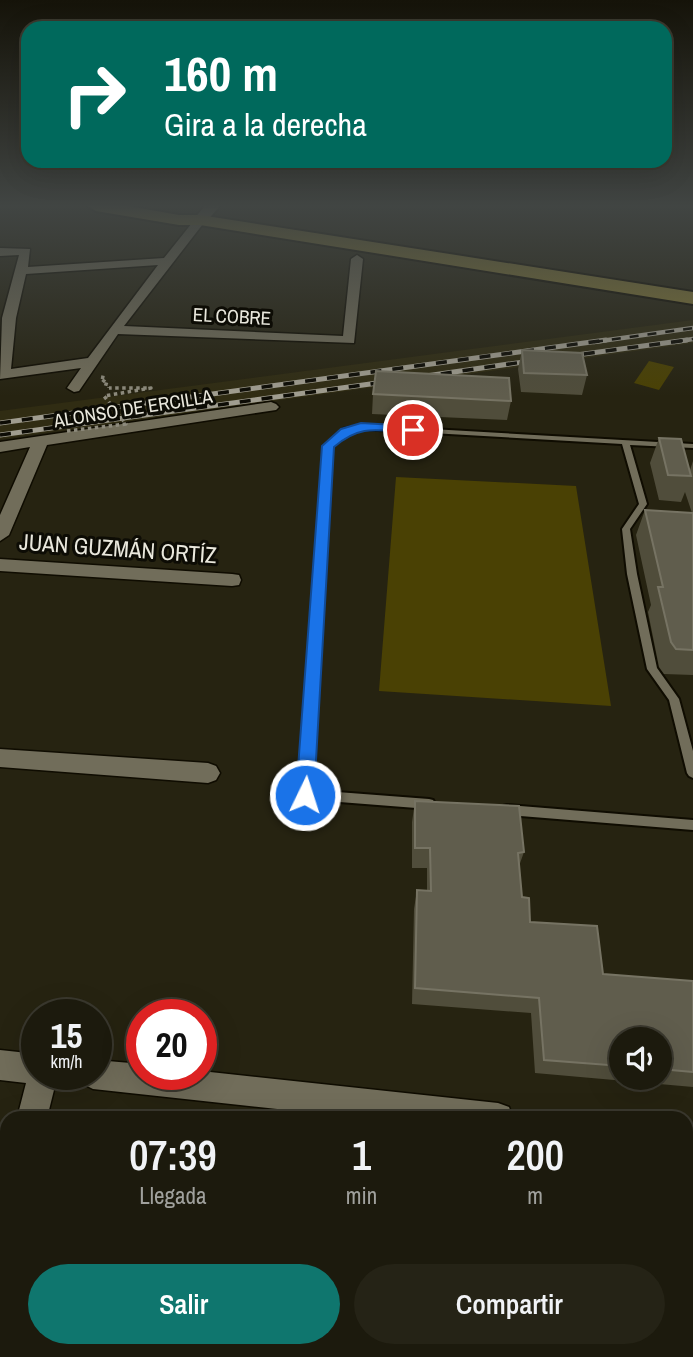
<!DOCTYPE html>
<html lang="es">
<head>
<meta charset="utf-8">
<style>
	body { margin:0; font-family:"Archivo Narrow",sans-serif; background:#252316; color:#f1f3f6; height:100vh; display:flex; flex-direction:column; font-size:26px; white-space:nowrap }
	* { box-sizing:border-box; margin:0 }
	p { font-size:23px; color:#a0a19d }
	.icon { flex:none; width:38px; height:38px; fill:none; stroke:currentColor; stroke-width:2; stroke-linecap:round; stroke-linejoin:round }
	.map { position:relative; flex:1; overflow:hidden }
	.details { position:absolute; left:0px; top:1111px; width:693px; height:247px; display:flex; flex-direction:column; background:#1c1a0d; border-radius:21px 21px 0 0; box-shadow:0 7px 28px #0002,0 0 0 2px #3a382e }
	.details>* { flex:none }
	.hud { position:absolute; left:21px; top:21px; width:651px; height:147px; border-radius:21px; box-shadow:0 7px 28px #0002,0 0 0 2px #3a382e; background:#00695c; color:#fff; overflow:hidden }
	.tools { position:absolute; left:609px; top:1027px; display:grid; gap:14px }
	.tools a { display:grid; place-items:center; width:63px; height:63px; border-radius:50%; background:#1c1a0d; box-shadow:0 7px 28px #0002,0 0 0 2px #3a382e; font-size:35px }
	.speed { position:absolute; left:21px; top:999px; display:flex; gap:14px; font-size:35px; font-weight:700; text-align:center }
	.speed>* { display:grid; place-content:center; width:91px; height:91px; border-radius:50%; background:#1c1a0d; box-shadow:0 7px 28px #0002,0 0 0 2px #3a382e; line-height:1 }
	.speed small { font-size:18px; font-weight:400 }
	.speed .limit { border:10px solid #d22; background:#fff; color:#111 }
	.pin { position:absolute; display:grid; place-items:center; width:60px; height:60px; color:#fff; margin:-30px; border:4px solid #fff; border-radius:50%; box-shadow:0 2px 7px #0007 }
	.me { position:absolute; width:77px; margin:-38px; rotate:4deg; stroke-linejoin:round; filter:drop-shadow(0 0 5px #0008) }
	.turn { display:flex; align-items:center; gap:24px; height:147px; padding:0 28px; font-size:32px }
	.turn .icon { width:91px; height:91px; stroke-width:2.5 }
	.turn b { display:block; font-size:49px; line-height:60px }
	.eta { display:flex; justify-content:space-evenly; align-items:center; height:119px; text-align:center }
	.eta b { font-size:42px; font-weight:600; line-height:49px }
	.action { display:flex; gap:14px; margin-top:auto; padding:14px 28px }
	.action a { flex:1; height:80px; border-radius:42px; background:#0f766e; color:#fff; font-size:28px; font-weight:600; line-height:80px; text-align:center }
	.action a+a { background:#252316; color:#f1f3f6 }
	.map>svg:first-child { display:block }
	.built { fill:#302c13 }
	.green { fill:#4a4104 }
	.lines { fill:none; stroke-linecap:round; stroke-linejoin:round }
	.service-casing { stroke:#0f0c01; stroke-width:4 }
	.minor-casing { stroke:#0f0c01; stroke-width:3 }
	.tertiary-casing { stroke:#0f0c01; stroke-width:4 }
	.primary-casing { stroke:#0f0c01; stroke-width:4 }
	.path { stroke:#8d8a7c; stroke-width:3.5; stroke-dasharray:3.5 3.5; stroke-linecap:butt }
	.service { fill:#716d5a; fill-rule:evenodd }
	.minor { fill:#716d5a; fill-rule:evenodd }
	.tertiary { fill:#716d5a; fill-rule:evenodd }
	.primary { fill:#847937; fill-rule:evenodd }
	.rail-far1-casing { stroke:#a09d90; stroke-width:4.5 }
	.rail-casing { stroke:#a09d90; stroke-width:5 }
	.rail-far1 { stroke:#0d0c05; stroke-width:2.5; stroke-dasharray:9; stroke-linecap:butt }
	.rail { stroke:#0d0c05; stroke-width:3.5; stroke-dasharray:11; stroke-linecap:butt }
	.path-bridge { stroke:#8d8a7c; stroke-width:3.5; stroke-dasharray:3.5 3.5; stroke-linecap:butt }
	.wall { fill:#504d3b; fill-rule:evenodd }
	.building { fill:#605d4d; stroke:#767363; stroke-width:2 }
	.route { fill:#1a73e8; stroke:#114b97; stroke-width:2 }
	.labels { text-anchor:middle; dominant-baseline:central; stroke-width:6; stroke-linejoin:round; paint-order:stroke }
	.far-street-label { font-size:19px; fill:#eae8dd; stroke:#0d0c05 }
	.street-label { font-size:23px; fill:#eae8dd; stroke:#0d0c05 }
</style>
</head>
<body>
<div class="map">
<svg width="693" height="1357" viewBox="0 0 693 1357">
	<rect width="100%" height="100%" fill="#262311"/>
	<path class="built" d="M693,320V343L0,439V411Z"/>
	<path class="green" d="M649,361L674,367L659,390L634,383Z
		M396,477L576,486L611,706L379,691Z"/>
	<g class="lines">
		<defs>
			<path id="service" d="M361,425L693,444V448L630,445L647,504L630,529L637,574L657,668L679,699L693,751V778L689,776L687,773L669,700L647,669L627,574L622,529L639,504L622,444L361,429L349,433L332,447L311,790L429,799L433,800L435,804L433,808L429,809L301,799L299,795L324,446L343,429Z
				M507,805L693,820V830L507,815L503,814L501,810L503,806Z"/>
			<path id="minor" d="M196,218L206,220L124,326L343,336L351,259L357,255L363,259L354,343L118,334L79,391L74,392L67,388L81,368L0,379L2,318L19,255L0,256V248L30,249L28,267L164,258ZM158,265L88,358L11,369L16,318L26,274Z
				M271,402L276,404L279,407L276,410L47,445L9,535L0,541V515L30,447L0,452V442Z
				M0,559L232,574L239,575L241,580L239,585L232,586L0,571Z
				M0,749L208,763L216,766L220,773L216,780L208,783L0,767Z
				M0,1050L37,1054V1074H58L47,1118H17L26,1083L0,1080Z
				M96,1060L142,1064V1074H201V1071L498,1103L509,1107L513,1118H361L93,1089L83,1084L78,1074H96Z
				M686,1124H693V1154H686Z
				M7,1209V1268L0,1271V1211Z
				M332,1351H368V1357H332Z"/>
			<path id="tertiary" d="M205,206H220L205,223H195L193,220Z"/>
			<path id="primary" d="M88,206H128L179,215H200L693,292V304L200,225H179L96,211Z"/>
		</defs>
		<use href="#service" class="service-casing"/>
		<use href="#minor" class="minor-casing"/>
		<use href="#tertiary" class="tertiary-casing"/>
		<use href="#primary" class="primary-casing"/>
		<path class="path" d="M101,377L106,378L102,383L109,385V388"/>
		<use href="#service" class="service"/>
		<use href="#minor" class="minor"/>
		<use href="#tertiary" class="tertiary"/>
		<use href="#primary" class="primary"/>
		<defs>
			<path id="rail-far1" d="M594,342L693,328
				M674,342L693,339"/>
			<path id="rail" d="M562,357L687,340
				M419,377L537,360
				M0,423L606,340
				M0,435L392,381"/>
		</defs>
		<use href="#rail-far1" class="rail-far1-casing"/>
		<use href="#rail" class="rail-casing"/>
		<use href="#rail-far1" class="rail-far1"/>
		<use href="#rail" class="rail"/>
		<path class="path-bridge" d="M67,431L126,424L104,396L151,388H109"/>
	</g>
	<path class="wall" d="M522,350L587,375L582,395L521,392L518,369Z
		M373,394L511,401L507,420L372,414Z
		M659,438L690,470L693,461V675L664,674L659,667L648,612L651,605L636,535L645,510L692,513L685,492L681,502L659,500L650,463Z
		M415,801L524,852L519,866L522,897L530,922L603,974L693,981V1087L535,1073L531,1013L412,1004L414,909L417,890H427V868H412V822ZM621,1040H660V1078H621Z"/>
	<path class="building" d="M522,350L582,353L587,375L524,373Z
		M376,371L509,378L511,401L373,394Z
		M659,438L681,439L691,476L668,475Z
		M645,510L693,513V650L676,649L671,642L658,587H663Z
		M415,801L519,806L524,852L518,853L522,897L529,898L530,922L597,926L603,974L693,981V1072L660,1069V1040H621V1066L544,1060L539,998L415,988L417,890L431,891L430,848H415Z"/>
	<linearGradient id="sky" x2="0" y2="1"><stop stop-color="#151309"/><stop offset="0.52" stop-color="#414543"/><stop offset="1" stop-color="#414543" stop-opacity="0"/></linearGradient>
	<rect width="693" height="396" fill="url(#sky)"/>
	<path class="route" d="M361,423L413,426L419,430L413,433C379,431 362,423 334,447L314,795L312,800L305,803L299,800L296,795L322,446L341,429Z"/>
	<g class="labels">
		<g class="far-street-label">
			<text transform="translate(232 316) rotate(3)">EL COBRE</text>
			<text transform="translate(133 408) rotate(-9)">ALONSO DE ERCILLA</text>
		</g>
		<g class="street-label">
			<text transform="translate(118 548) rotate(4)">JUAN GUZMÁN ORTÍZ</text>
		</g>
	</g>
</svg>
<div class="tools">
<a><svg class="icon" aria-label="sound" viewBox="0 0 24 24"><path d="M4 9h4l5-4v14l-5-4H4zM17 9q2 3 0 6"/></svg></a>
</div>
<div class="speed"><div>15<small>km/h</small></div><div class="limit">20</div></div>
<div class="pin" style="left:413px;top:430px;background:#d93025"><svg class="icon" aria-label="arrive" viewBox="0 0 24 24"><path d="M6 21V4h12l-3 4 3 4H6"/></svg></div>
<svg class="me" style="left:305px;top:795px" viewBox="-20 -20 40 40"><circle r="17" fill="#1a73e8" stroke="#fff" stroke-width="3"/><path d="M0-11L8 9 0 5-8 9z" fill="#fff"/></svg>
<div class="hud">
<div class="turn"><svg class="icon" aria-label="right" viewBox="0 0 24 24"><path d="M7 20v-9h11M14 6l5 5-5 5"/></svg><div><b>160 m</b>Gira a la derecha</div></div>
</div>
<section class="details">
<div class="eta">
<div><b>07:39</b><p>Llegada</p></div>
<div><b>1</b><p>min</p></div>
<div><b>200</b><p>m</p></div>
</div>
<div class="action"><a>Salir</a><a>Compartir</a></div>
</section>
</div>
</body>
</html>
